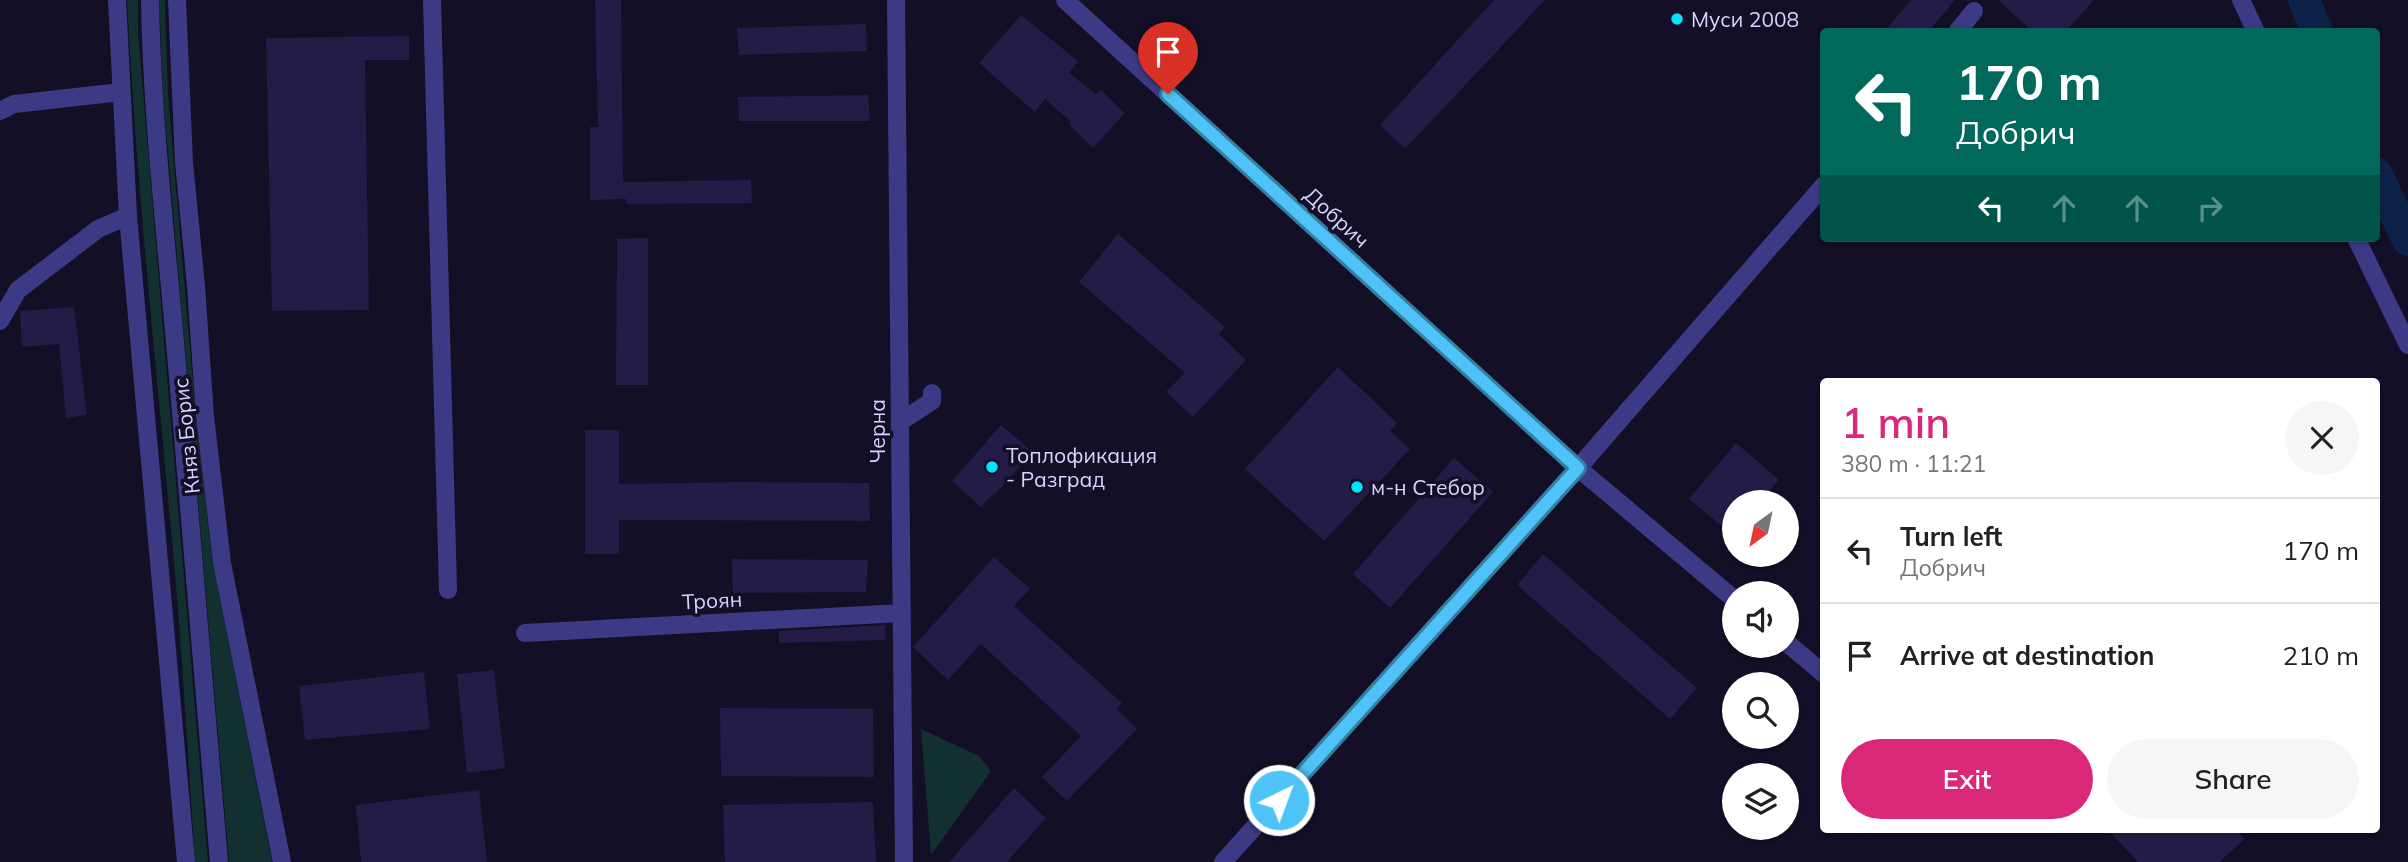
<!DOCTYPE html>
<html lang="en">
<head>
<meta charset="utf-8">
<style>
	body { margin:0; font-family:Mulish,sans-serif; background:#f6f6f6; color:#202124; height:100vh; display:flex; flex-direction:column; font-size:26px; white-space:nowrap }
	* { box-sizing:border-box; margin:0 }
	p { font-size:23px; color:#757577 }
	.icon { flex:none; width:38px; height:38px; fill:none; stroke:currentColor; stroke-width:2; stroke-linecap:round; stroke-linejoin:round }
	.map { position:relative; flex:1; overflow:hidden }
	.details { position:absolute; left:1820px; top:378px; width:560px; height:455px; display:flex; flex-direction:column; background:#fff; border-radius:7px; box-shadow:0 2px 5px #0004 }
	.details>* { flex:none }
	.top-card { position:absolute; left:1820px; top:28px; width:560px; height:214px; border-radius:7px; box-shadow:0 2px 5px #0004; background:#00695c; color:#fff; overflow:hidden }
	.needle { width:46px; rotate:213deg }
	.fabs { position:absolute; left:1722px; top:490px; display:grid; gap:14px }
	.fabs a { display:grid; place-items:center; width:77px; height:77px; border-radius:50%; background:#fff; box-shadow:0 2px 5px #0004; font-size:35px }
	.pin { position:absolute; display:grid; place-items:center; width:60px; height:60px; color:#fff; margin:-72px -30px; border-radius:50% 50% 50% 0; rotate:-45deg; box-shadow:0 0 7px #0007 }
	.pin .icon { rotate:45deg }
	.me { position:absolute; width:77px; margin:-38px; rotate:42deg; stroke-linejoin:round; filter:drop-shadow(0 0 5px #0008) }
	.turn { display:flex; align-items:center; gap:24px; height:147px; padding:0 21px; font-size:32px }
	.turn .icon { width:91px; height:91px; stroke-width:2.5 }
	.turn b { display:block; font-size:49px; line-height:60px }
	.lanes { display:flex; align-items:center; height:66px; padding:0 21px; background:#0003; justify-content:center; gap:35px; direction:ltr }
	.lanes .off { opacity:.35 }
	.round { display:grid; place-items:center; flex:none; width:74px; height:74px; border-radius:37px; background:#f6f6f6 }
	.summary { display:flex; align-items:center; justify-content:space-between; height:119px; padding:0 21px }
	h1 { font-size:42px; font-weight:600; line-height:52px; color:#db2777 }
	.primary-button { display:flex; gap:14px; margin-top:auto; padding:14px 21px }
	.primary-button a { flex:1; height:80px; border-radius:42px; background:#db2777; color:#fff; font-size:28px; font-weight:600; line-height:80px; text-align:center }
	.primary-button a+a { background:#f6f6f6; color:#202124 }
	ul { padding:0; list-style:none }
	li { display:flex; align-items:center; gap:21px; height:105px; padding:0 21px; border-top:2px solid #e0e0e0 }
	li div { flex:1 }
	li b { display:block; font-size:26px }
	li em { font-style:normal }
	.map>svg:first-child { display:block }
	.green { fill:#12302f }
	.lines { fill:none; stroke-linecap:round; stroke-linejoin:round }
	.river { stroke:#0c2248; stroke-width:32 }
	.building { fill:#241b47 }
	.minor { stroke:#3d3a85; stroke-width:18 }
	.route-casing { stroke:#337fa1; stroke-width:18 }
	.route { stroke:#4fc3f7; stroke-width:12 }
	.poi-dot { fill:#00e5ff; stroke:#130f26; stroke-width:2.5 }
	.labels { text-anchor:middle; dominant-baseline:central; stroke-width:7; stroke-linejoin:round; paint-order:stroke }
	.poi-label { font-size:21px; fill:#d9d4ff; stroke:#130f26; text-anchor:start }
	.street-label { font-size:21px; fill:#d9d4ff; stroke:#130f26 }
</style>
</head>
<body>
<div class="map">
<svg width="2408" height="862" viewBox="0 0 2408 862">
	<rect width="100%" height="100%" fill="#130f26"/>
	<path class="green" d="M127,0H138V32L208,862H195C189,774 184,685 177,597C160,398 137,200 127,0Z
		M159,0H165L168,95L196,418L212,559L272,862H229L163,94Z
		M921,729L979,756L991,771L931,855Z"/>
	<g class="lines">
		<path class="river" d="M2304,0L2317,32
			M2376,173L2408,240"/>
	</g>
	<path class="building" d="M595,0H621L623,182L751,180L752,203L626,204V199L590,200V127H598Z
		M1494,0H1545L1405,149L1380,125Z
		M1911,0H1955L1928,32H1884Z
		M1998,0H2094L2065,32H2033Z
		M1021,15L1078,61L1069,73L1096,94L1101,90L1125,113L1093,148L1069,124L1071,122L1045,99L1035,112L979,63Z
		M866,24L867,51L739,55L737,28Z
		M409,36V60H365L369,310L272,311L266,38Z
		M868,95L870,121H739L738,97Z
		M1118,234L1225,327L1219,334L1246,360L1193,417L1166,392L1185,373L1079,282Z
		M648,238V385H616L617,239Z
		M74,307L87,415L66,418L59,344L22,347L20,311Z
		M1338,367L1397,423L1390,431L1410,449L1324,541L1245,469Z
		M1001,425L1033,452L994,495L993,494L981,507L952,481Z
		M585,430H619V484L744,482L869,483L870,521L619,520V554H585Z
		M1736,443L1779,480L1760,502H1734V536L1689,499Z
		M1454,458L1493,492L1390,608L1353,574Z
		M1543,554L1697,688L1670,719L1517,585Z
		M994,557L1030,589L1014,606L1122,703L1117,709L1137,729L1067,801L1042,777L1081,736L981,644L948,680L913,647Z
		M732,559L868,560L866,592L733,593Z
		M885,625L886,640L779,643V631Z
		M494,670L505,768L467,773L457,674Z
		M424,672L430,729L305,740L299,686Z
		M720,708L873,709L874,777L721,776Z
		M1014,788L1046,818L1007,862H949Z
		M479,790L487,862H361L356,805Z
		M873,802L876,862H725L723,805Z
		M2108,830H2236L2245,839L2219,862H2138Z"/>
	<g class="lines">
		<path class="minor" d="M117,0L128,216L186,862
			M150,0C152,118 166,237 176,354C191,524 205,693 219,862
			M177,0L184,162L196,286L205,416L222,563L282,862
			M432,0L448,590
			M896,0L904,862
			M1065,0L1578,468L1223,862
			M2241,0L2256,32
			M1957,32L1974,11
			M0,111L14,104L121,92
			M2356,238L2408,345
			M0,321L18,290L98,229L128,216
			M900,422L932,401V393
			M1734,599L1578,468L1824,185
			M525,633L902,613
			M1787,643L1824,674"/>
	</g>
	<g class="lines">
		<defs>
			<path id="route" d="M1168,94L1578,468L1279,800"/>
		</defs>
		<use href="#route" class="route-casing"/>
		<use href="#route" class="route"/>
	</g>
	<g class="poi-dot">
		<circle cx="1677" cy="19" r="7"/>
		<circle cx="992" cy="467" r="7"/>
		<circle cx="1357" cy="487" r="7"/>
	</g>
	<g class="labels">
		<g class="poi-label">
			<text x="1691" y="19">Муси 2008</text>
			<text x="1006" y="455">Топлофикация<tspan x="1006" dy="24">- Разград</tspan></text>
			<text x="1371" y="487">м-н Стебор</text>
		</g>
		<g class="street-label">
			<text transform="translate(1337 217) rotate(42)">Добрич</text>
			<text transform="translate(877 431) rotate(-90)">Черна</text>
			<text transform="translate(186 436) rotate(-96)">Княз Борис</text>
			<text transform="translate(712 600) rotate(-3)">Троян</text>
		</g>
	</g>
</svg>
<div class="fabs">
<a><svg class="needle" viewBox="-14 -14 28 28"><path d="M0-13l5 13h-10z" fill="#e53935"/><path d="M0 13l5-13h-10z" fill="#757577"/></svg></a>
<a><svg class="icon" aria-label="sound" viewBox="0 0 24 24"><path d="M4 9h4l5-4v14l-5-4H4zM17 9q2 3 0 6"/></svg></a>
<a><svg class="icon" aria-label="search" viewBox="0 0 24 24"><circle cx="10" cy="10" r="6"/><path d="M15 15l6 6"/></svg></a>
<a><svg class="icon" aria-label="layers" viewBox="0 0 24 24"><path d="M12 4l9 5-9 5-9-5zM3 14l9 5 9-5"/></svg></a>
</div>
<div class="pin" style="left:1168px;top:94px;background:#d93025"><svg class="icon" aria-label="arrive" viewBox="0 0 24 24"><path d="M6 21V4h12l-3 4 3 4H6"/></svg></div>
<svg class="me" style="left:1279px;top:800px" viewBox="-20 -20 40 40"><circle r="17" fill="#4fc3f7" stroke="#fff" stroke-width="3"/><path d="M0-11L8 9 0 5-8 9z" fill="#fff"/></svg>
<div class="top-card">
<div class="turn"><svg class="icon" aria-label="left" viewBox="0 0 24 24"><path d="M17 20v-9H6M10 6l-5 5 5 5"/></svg><div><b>170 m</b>Добрич</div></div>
<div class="lanes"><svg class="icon" aria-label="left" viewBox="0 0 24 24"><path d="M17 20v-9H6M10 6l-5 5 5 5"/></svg><svg class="icon off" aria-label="ahead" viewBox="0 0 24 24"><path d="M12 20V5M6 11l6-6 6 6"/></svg><svg class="icon off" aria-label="ahead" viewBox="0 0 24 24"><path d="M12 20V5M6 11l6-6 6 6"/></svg><svg class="icon off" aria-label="right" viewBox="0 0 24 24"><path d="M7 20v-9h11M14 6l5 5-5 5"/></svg></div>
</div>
<section class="details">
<div class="summary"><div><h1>1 min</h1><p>380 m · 11:21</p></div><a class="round"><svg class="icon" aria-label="close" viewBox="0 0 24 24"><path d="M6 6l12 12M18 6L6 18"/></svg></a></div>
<ul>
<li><svg class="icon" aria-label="left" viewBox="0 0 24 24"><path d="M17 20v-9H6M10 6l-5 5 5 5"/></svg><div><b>Turn left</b><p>Добрич</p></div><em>170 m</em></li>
<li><svg class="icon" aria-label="arrive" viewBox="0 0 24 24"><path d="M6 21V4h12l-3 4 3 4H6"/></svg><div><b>Arrive at destination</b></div><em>210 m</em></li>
</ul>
<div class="primary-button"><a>Exit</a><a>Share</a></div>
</section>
</div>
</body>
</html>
